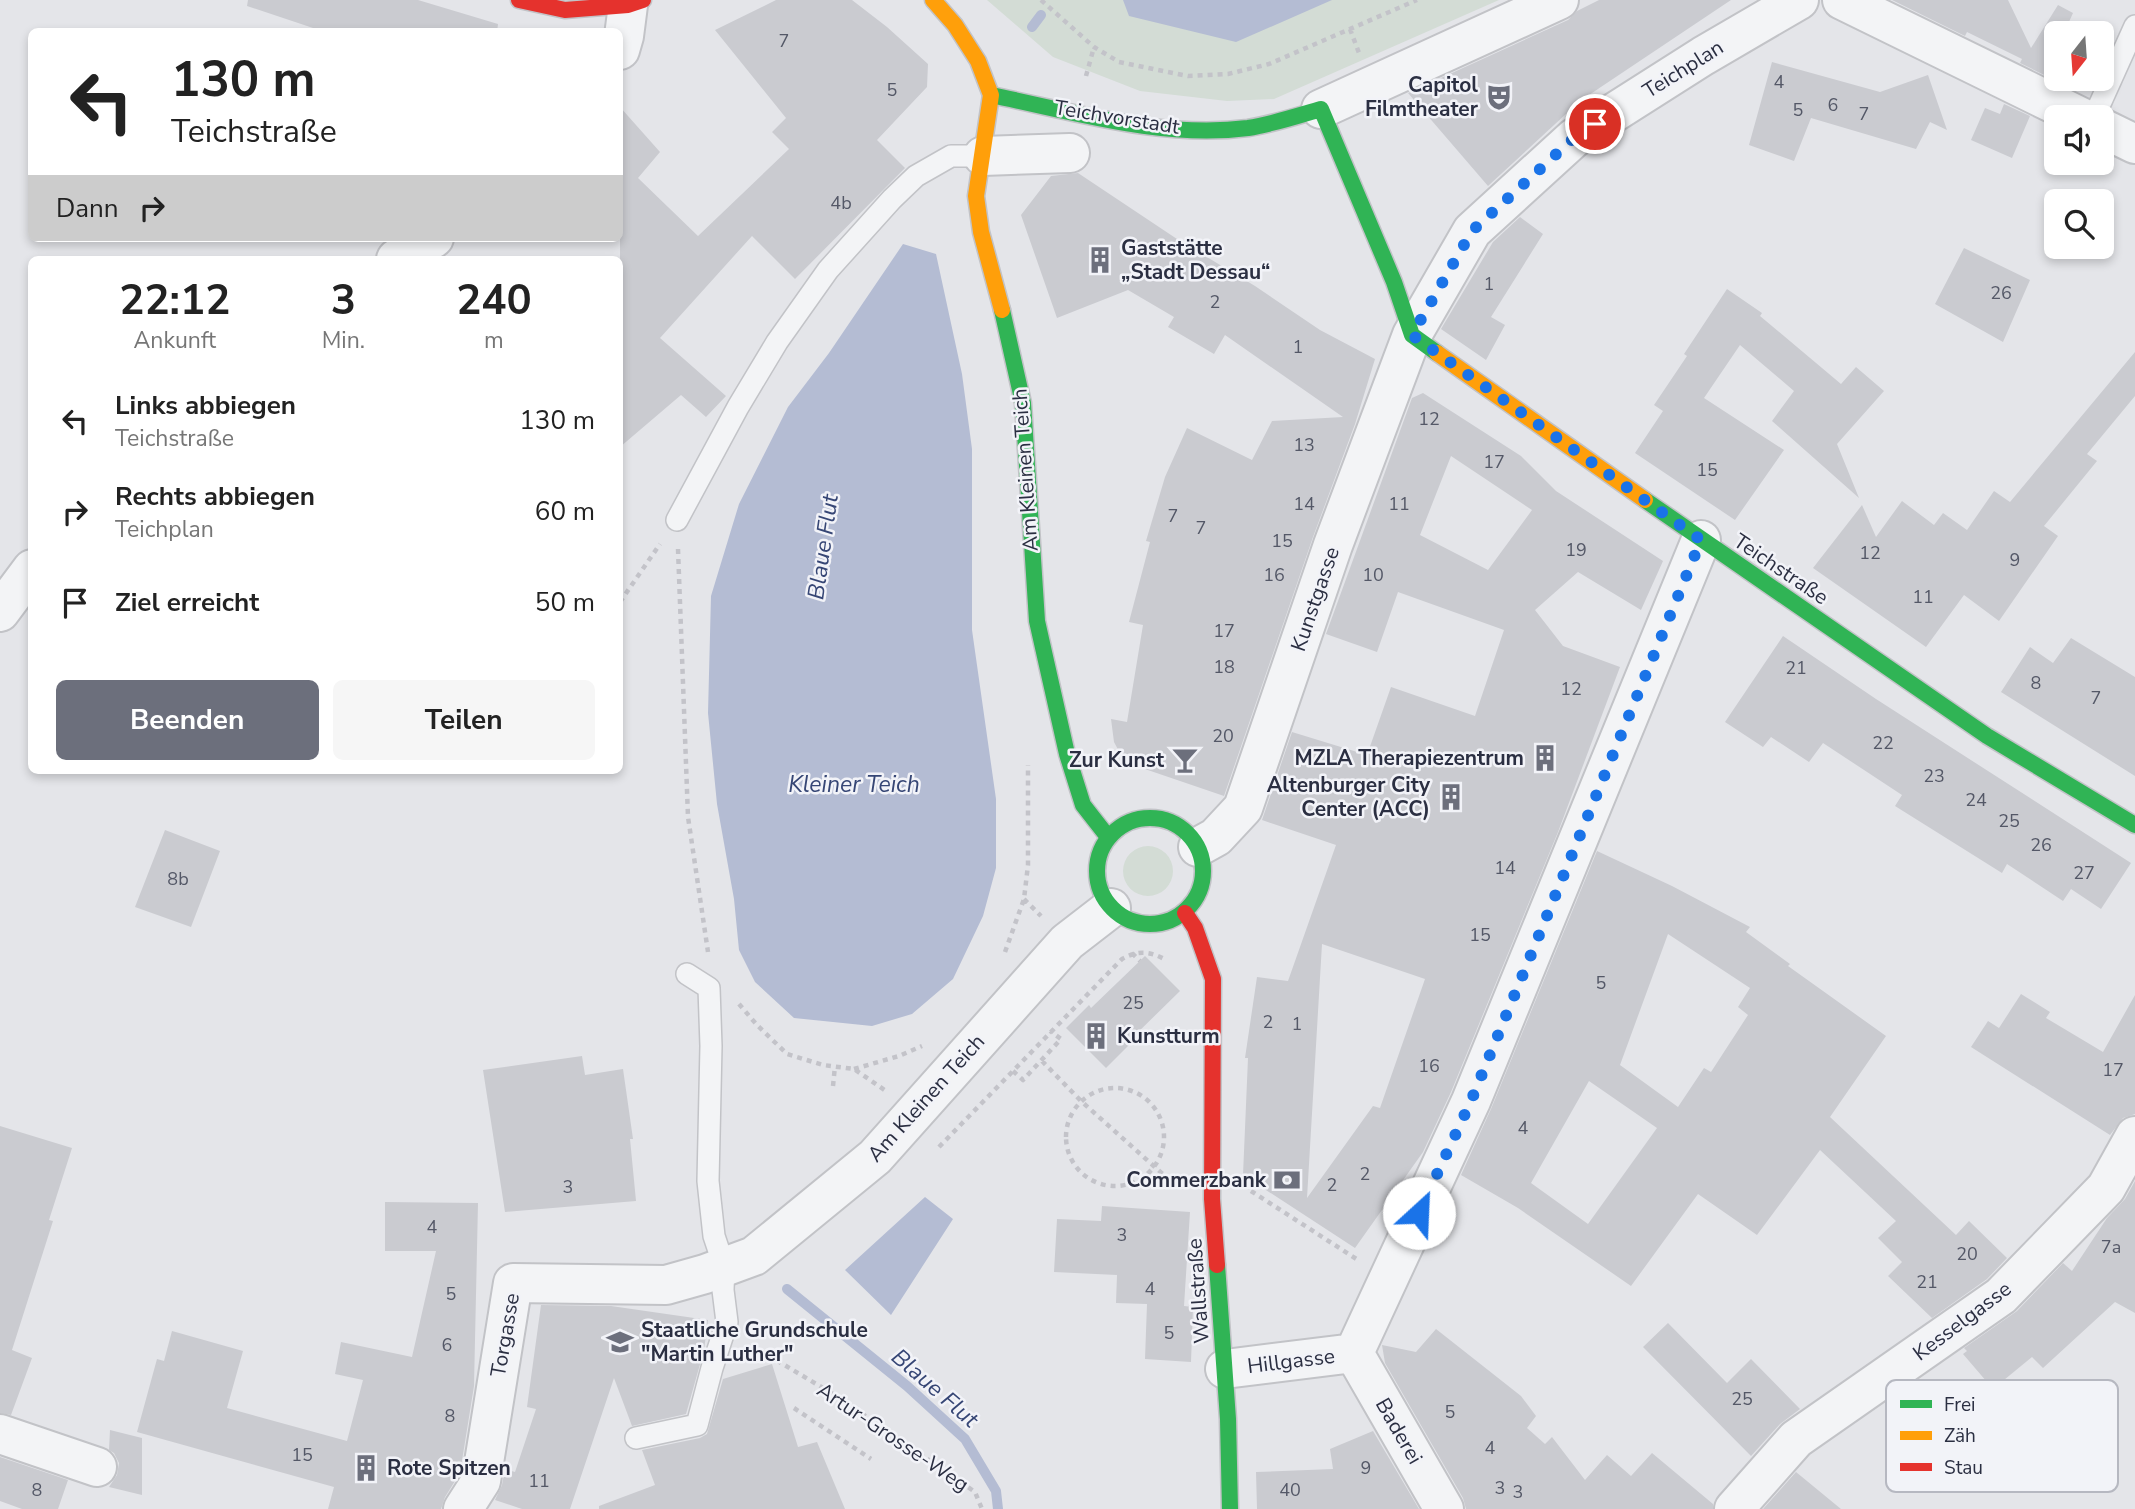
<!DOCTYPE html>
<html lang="de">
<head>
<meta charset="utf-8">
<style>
	body { margin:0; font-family:"Nunito Sans",sans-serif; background:#f6f6f6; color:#222; height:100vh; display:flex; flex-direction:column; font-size:26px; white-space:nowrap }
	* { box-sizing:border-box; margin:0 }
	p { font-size:23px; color:#767676 }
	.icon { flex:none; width:38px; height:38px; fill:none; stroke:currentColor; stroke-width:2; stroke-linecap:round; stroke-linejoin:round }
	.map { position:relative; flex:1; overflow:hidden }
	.panel { position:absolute; left:28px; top:256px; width:595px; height:518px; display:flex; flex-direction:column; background:#fff; border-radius:10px; box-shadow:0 4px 10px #0003 }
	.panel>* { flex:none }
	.banner { position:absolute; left:28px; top:28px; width:595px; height:214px; border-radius:10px; box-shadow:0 4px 10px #0003; background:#fff; color:#222; overflow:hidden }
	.needle { width:46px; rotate:197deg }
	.tools { position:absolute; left:2044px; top:21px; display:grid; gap:14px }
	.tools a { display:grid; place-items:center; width:70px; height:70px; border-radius:10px; background:#fff; box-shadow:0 4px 10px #0003; font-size:35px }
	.pin { position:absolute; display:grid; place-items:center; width:60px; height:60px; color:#fff; margin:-30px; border:4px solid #fff; border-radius:50%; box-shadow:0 2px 7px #0007 }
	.me { position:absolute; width:77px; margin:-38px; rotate:25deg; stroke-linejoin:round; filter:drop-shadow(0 0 5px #0008) }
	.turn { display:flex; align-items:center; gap:24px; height:147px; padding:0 28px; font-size:32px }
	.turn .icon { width:91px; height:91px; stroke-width:2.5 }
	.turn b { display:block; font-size:49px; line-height:60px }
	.then { display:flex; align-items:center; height:66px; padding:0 28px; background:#0003; gap:14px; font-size:26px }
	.eta { display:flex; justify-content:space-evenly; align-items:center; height:119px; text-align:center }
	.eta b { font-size:42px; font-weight:700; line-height:49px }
	.button { display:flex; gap:14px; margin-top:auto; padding:14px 28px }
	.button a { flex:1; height:80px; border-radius:10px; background:#6c6f7c; color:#fff; font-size:28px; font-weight:700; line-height:80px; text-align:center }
	.button a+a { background:#f6f6f6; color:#222 }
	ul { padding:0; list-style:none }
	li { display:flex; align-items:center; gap:21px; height:91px; padding:0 28px }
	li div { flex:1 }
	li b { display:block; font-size:26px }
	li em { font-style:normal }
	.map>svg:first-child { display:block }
	.green { fill:#d3dcd5 }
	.water { fill:#b4bcd3 }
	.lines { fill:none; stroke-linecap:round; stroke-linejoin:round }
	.stream { stroke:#b4bcd3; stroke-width:10 }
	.building { fill:#cacbd0; fill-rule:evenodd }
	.lane-casing { stroke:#c2c3c7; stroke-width:24 }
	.street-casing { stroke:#c2c3c7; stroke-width:42 }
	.fast-casing { stroke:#c2c3c7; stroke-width:19 }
	.slow-casing { stroke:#c2c3c7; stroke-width:19 }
	.jam-casing { stroke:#c2c3c7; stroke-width:19 }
	.path { stroke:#c3c3c9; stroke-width:4.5; stroke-dasharray:5 5; stroke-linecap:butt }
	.lane { stroke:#f3f4f6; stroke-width:21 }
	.street { stroke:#f3f4f6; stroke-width:38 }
	.fast { stroke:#30b455; stroke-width:16 }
	.slow { stroke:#ff9f0a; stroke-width:16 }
	.jam { stroke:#e5322d; stroke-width:16 }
	.route { stroke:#1a73e8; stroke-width:12; stroke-dasharray:0 21.6 }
	.labels { text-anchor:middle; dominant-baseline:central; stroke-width:5; stroke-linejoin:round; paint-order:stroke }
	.number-label { font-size:18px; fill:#545867 }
	.street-label { font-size:21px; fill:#2b2f42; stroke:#f2f3f8 }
	.poi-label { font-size:21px; font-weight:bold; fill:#2b2f42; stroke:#f2f3f8; text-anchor:end }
	.water-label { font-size:23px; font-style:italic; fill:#364675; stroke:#f2f3f8 }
	.key { fill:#f2f3f8; stroke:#b6b8c1; stroke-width:2 }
	.key-label { font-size:19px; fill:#2b2f42 }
</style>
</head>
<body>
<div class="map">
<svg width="2135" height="1509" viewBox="0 0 2135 1509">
	<rect width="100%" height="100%" fill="#e4e5e9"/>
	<path class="green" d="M987,0H1499L1274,99L1227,101L1140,91L1053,57Z
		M1123 871a25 25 0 1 1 50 0a25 25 0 1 1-50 0Z"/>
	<path class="water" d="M1123,0H1332L1236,42L1129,16Z
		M903,244L936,254L962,374L972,449V630L996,799V868L983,916L953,979L912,1014L872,1026L794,1018L755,982L739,950L734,899L717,804L708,713L711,596L739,504L788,407L829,353Z
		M925,1197L953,1219L891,1315L845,1270Z"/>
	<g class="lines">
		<path class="stream" d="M1032,27L1041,15
			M787,1289L907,1386L965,1439L996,1491L998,1509"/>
	</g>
	<path class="building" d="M248,0H418L498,24L497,32H325L247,6Z
		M776,0H852L887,27L928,64L927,87L877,140L905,168L795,279L752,236L660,338L726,396L706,417L681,395L620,447V107L660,152L638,178L698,236L789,149L772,132L786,118L715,30Z
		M1599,0H1731L1580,101L1488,186L1408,93L1568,20L1577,11Z
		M1892,0H2008L2031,48L2058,5L2073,13L2064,33H2056V79H2076L2071,88L2020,63L2022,59L1967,32L1965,36Z
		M1772,62L1880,92L1928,75L1947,130L1930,122L1916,149L1811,118L1794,161L1749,145Z
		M2004,104L2030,116L2012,158L1971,140L1985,108L2000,114Z
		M1078,173L1177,239L1255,286L1320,330L1375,359L1355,424L1313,537L1224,796L1139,767L1123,759L1114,742L1111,719L1127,722L1143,625L1129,622L1150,542L1146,541L1165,477L1187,428L1252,460L1272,421L1343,417L1225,335L1214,354L1168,327L1174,317L1128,290L1057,318L1021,215L1051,176Z
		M1520,217L1543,234L1491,317L1505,325L1486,360L1441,329L1493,242Z
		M1964,248L2030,280L2003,342L1935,304Z
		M1727,289L1762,313L1760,316L1841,384L1856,367L1884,391L1837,444L1859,498L1772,421L1794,391L1740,345L1704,398L1784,450L1735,520L1635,453L1663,411L1654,405L1687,356L1684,354Z
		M2135,352V396L2087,454L2097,461L2044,526L2058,536L1999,621L1964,595L1926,647L1813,568L1862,505L1876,537L1902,501L1934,525L1943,513L1967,530L1994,491L2010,502Z
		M1423,393L1521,456L1556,491L1663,561L1641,610L1578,572L1535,610L1563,646L1620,667L1558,832L1451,1092L1423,1152L1355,1248L1243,1175L1248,1058H1245L1257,977L1288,981L1336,845L1262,820L1292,732L1367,755L1391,687L1475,716L1504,630L1398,592L1377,652L1326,634L1412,398ZM1451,456L1532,510L1488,570L1420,535ZM1322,944L1425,979L1380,1108L1373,1106L1307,1198Z
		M1783,636L1876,699L2131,863L2101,909L2071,889L2063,901L2007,864L2002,873L1895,806L1902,795L1823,743L1809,762L1771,737L1763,747L1725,722Z
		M2071,638L2135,677V776L2001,692L2030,647L2053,663Z
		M165,830L220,851L191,927L135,907Z
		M1597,851L1672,886L1750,927L1746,932L1790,964L1788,966L1886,1036L1830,1117L1956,1235L1969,1221L2007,1258L1987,1279L1932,1318L1888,1276L1902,1262L1878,1238L1896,1221L1820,1150L1757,1235L1698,1194L1631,1286L1518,1208L1461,1175L1491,1109ZM1668,934L1750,988L1738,1007L1748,1015L1711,1072L1704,1068L1678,1107L1620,1065ZM1589,1081L1657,1128L1588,1224L1531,1183Z
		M1145,956L1180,991L1127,1043L1129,1045L1106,1068L1066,1028L1089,1005L1091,1008Z
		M2021,994L2050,1012L2046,1018L2103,1052L2135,995V1114L2123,1118L2110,1135L1971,1047L1988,1021L1999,1028Z
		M582,1056L585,1075L623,1069L633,1139H630L636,1201L505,1212L483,1070Z
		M0,1126L72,1148L49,1220L53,1221L12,1350L32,1358L11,1415L0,1413Z
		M2135,1181V1313L2115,1302L2043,1368L2032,1357L1993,1389L1963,1354L1967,1351L1964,1348L2017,1311L2063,1263L2072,1271L2107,1218L2125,1199Z
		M385,1202L478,1203L474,1386L460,1473L445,1497L441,1509H328L334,1487L137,1432L157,1359L164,1361L172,1331L243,1351L227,1408L347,1441L363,1380L335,1374L341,1342L412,1357L436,1251H385Z
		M1102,1206L1190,1212L1184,1306L1193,1307L1191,1362L1145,1359L1147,1304L1116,1303L1117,1275L1054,1272L1057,1219L1101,1221Z
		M541,1305L611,1306L708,1320L704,1350L686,1414L632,1426L614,1378L570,1509H522L495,1500L502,1485L505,1469L515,1472L536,1409L527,1407Z
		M1668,1323L1727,1383L1751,1359L1800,1409L1780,1424L1751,1456L1643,1347Z
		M1436,1329L1521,1396L1536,1416L1527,1428L1545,1444L1552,1437L1585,1480L1607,1455L1631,1476L1652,1453L1713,1504V1509H1466L1463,1498L1385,1363L1382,1345L1416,1352Z
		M772,1364L798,1447L817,1442L845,1509H599V1506L655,1485L642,1450L700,1438L707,1434L723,1379Z
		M110,1430L142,1438V1495L109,1487L117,1475L119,1463L114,1453L109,1450Z
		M1373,1431L1419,1509H1257L1256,1472L1333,1469L1330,1449Z
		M0,1457L68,1480L58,1509H22L0,1501Z
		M1796,1472L1841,1509H1763Z"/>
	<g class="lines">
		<defs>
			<path id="lane" d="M2094,117L2135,26
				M677,520L738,407L777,342L828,270L892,199L916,176L951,156H983
				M636,1438L697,1425L712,1368L727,1322L723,1290L724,1266L714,1236L708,1181L711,1046L709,988L687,974"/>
			<path id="street" d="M1842,0L2081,117
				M620,50L624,36L628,5
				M1321,109L1559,0
				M2102,128L2135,144
				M983,156L1070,153
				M396,259L434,238
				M0,612L32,569
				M1198,847L1216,837L1243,808L1333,545L1412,335L1472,231L1574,138L1703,56L1799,0
				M1354,1353L1471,1101L1701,540
				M1354,1353L1444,1509
				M1225,1369L1354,1353
				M0,1434L97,1467
				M463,1509L481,1481L513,1283L666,1285L705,1274L754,1256L875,1157L1067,942L1111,908
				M1734,1509L1796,1439L2001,1296L2106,1188L2135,1136"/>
			<path id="fast" d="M991,95C1074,112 1162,139 1248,128C1273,124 1297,116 1321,109L1394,282L1412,335L1437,353
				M1002,310L1023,403L1037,621L1067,754L1083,805L1108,837
				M1645,500L1987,736L2135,825
				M1097 871a53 53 0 1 1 106 0a53 53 0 1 1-106 0Z
				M1217,1265L1228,1419L1230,1509"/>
			<path id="slow" d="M933,0L955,25L978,61L991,95L976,196L981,232L1002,310
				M1437,353L1645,500"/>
			<path id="jam" d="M519,0L565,10L628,5L643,0
				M1185,913L1195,928L1213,979L1212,1199L1217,1265"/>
		</defs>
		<use href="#lane" class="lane-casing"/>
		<use href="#street" class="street-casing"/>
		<use href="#fast" class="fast-casing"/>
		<use href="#slow" class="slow-casing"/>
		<use href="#jam" class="jam-casing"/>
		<path class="path" d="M1041,0L1094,47L1119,62L1188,76L1228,74L1269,64L1417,0
			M1350,29L1359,53
			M1086,76L1094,47
			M678,549L688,817L708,952
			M620,602L660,544
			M1024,899L1041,916
			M1005,952L1024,899L1028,865V765
			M1132,953L1140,961
			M739,1004L757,1025L787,1054L823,1065L854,1069L886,1091
			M1042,1061L1081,1101L1175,1185
			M854,1069L899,1056L922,1046
			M1013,1071L1023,1080L1061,1039L1050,1031
			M833,1086L835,1066
			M1066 1137a49 49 0 1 1 98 0a49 49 0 1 1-98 0Z
			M939,1147L1122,959C1138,950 1150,951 1166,960
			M1251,1191L1358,1260
			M751,1345L838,1397L975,1492L982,1509
			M794,1408L871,1459"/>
		<use href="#lane" class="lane"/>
		<use href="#street" class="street"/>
		<use href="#fast" class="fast"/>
		<use href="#slow" class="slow"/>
		<use href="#jam" class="jam"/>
	</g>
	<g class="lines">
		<path class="route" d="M1419,1213L1471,1101L1701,540L1412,335L1472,231L1574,138L1595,124"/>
	</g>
	<defs>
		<symbol id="theatre-bare" viewBox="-9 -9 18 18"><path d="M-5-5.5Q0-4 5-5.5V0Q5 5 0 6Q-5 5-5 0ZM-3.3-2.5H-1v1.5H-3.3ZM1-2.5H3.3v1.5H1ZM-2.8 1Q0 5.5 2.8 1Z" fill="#6c6f7c" stroke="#f2f3f8" stroke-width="2.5" paint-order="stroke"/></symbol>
		<symbol id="building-bare" viewBox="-9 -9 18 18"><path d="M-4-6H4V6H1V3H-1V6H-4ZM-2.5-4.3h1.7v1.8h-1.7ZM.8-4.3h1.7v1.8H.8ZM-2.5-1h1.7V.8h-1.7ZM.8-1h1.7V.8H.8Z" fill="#6c6f7c" stroke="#f2f3f8" stroke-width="2.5" paint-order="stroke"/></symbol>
		<symbol id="bar-bare" viewBox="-9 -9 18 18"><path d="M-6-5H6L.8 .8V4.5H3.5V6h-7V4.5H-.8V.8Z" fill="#6c6f7c" stroke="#f2f3f8" stroke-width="2.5" paint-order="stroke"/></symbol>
		<symbol id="bank-bare" viewBox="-9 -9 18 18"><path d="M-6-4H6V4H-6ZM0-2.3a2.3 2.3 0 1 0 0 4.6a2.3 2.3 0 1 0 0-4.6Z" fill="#6c6f7c" stroke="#f2f3f8" stroke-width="2.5" paint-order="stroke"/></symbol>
		<symbol id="school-bare" viewBox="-9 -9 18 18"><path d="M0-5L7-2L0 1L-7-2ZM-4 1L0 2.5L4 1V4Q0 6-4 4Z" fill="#6c6f7c" stroke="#f2f3f8" stroke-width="2.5" paint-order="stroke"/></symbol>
	</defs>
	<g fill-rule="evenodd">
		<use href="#theatre-bare" x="1480" y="78" width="38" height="38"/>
		<use href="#building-bare" x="1081" y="241" width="38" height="38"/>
		<use href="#building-bare" x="1526" y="739" width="38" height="38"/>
		<use href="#bar-bare" x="1166" y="741" width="38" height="38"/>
		<use href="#building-bare" x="1432" y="778" width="38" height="38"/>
		<use href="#building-bare" x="1077" y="1017" width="38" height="38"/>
		<use href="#bank-bare" x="1268" y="1161" width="38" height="38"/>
		<use href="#school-bare" x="601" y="1323" width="38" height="38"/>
		<use href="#building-bare" x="347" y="1449" width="38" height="38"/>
	</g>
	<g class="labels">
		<g class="number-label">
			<text x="784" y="41">7</text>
			<text x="1779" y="82">4</text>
			<text x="892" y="90">5</text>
			<text x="1833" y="105">6</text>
			<text x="1798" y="110">5</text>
			<text x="1864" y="114">7</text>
			<text x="841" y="203">4b</text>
			<text x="1489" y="284">1</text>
			<text x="2001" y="293">26</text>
			<text x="1215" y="302">2</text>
			<text x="1298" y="347">1</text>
			<text x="1429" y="419">12</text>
			<text x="1304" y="445">13</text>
			<text x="1494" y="462">17</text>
			<text x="1707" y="470">15</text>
			<text x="1304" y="504">14</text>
			<text x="1399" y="504">11</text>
			<text x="1173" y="516">7</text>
			<text x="1201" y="528">7</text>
			<text x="1282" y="541">15</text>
			<text x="1576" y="550">19</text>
			<text x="1870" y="553">12</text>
			<text x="2015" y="560">9</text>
			<text x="1274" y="575">16</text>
			<text x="1373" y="575">10</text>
			<text x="1923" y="597">11</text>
			<text x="1224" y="631">17</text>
			<text x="1224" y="667">18</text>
			<text x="1796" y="668">21</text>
			<text x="2036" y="683">8</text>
			<text x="1571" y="689">12</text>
			<text x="2096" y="698">7</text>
			<text x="1223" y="736">20</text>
			<text x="1883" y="743">22</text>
			<text x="1934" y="776">23</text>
			<text x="1976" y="800">24</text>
			<text x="2009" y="821">25</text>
			<text x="2041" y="845">26</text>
			<text x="1505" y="868">14</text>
			<text x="2084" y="873">27</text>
			<text x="178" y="879">8b</text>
			<text x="1480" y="935">15</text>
			<text x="1601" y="983">5</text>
			<text x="1133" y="1003">25</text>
			<text x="1268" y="1022">2</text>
			<text x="1297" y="1024">1</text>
			<text x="1429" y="1066">16</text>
			<text x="2113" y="1070">17</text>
			<text x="1523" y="1128">4</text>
			<text x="1365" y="1174">2</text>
			<text x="1332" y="1185">2</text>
			<text x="568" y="1187">3</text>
			<text x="432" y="1227">4</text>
			<text x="1122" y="1235">3</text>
			<text x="2111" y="1247">7a</text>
			<text x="1967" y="1254">20</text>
			<text x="1927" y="1282">21</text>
			<text x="1150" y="1289">4</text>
			<text x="451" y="1294">5</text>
			<text x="1169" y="1333">5</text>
			<text x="447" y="1345">6</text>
			<text x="1742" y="1399">25</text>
			<text x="1450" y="1412">5</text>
			<text x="450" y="1416">8</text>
			<text x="1490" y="1448">4</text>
			<text x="302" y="1455">15</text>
			<text x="1366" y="1468">9</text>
			<text x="539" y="1481">11</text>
			<text x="1500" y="1488">3</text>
			<text x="37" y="1490">8</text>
			<text x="1290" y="1490">40</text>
			<text x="1518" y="1492">3</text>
		</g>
		<g class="street-label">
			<text transform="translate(1683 69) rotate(-32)">Teichplan</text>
			<text transform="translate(1117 117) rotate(9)">Teichvorstadt</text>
			<text transform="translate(1025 470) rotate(-94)">Am Kleinen Teich</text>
			<text transform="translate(1781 569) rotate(34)">Teichstraße</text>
			<text transform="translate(1315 599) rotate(-71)">Kunstgasse</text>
			<text transform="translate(926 1098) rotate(-48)">Am Kleinen Teich</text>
			<text transform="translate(1198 1291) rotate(-94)">Wallstraße</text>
			<text transform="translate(1962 1321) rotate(-37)">Kesselgasse</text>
			<text transform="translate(505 1335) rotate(-80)">Torgasse</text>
			<text transform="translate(1291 1361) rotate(-7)">Hillgasse</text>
			<text transform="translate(1399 1431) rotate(60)">Baderei</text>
			<text transform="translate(893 1437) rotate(34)">Artur-Grosse-Weg</text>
		</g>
		<g class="poi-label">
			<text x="1478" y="85">Capitol<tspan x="1478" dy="24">Filmtheater</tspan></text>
			<text x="1121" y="248" text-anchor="start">Gaststätte<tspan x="1121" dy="24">„Stadt Dessau“</tspan></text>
			<text x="1524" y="758">MZLA Therapiezentrum</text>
			<text x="1164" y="760">Zur Kunst</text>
			<text x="1430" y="785">Altenburger City<tspan x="1430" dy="24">Center (ACC)</tspan></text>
			<text x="1117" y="1036" text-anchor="start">Kunstturm</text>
			<text x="1266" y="1180">Commerzbank</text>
			<text x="641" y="1330" text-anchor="start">Staatliche Grundschule<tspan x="641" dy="24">"Martin Luther"</tspan></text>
			<text x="387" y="1468" text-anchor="start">Rote Spitzen</text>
		</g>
		<g class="water-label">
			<text transform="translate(823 547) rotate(-82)">Blaue Flut</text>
			<text x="854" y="784">Kleiner Teich</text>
			<text transform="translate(935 1388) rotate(41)">Blaue Flut</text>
		</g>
	</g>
	<rect x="1886" y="1380" width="232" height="112" rx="10" class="key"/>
	<rect x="1900" y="1400" width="32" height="8" fill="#30b455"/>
	<rect x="1900" y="1431" width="32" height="9" fill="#ff9f0a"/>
	<rect x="1900" y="1463" width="32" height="8" fill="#e5322d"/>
	<g class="key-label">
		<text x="1944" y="1411">Frei</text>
		<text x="1944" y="1442">Zäh</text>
		<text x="1944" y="1474">Stau</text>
	</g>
</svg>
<div class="tools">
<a><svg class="needle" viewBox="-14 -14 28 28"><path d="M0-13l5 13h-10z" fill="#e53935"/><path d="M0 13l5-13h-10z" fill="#767676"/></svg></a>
<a><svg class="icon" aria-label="sound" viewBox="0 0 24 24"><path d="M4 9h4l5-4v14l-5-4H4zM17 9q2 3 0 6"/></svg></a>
<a><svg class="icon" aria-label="search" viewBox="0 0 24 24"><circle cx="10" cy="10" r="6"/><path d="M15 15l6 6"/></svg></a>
</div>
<div class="pin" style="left:1595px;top:124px;background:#d93025"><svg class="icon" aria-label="arrive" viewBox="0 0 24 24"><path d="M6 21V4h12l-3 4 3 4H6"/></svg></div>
<svg class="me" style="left:1419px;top:1213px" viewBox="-20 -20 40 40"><circle r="19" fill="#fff"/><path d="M0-13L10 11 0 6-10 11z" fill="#1a73e8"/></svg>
<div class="banner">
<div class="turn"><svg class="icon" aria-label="left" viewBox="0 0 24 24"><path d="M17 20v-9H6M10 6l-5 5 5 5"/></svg><div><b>130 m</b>Teichstraße</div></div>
<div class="then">Dann<svg class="icon" aria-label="right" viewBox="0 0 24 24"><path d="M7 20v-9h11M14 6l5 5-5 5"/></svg></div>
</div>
<section class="panel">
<div class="eta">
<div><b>22:12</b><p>Ankunft</p></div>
<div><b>3</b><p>Min.</p></div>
<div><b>240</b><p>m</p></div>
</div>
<ul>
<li><svg class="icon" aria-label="left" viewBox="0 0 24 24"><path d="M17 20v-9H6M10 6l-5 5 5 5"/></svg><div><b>Links abbiegen</b><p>Teichstraße</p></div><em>130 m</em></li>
<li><svg class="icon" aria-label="right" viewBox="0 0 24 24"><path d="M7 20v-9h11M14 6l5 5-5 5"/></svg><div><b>Rechts abbiegen</b><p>Teichplan</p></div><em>60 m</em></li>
<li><svg class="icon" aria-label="arrive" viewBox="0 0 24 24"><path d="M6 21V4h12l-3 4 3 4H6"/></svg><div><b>Ziel erreicht</b></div><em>50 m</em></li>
</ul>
<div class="button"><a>Beenden</a><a>Teilen</a></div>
</section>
</div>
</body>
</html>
